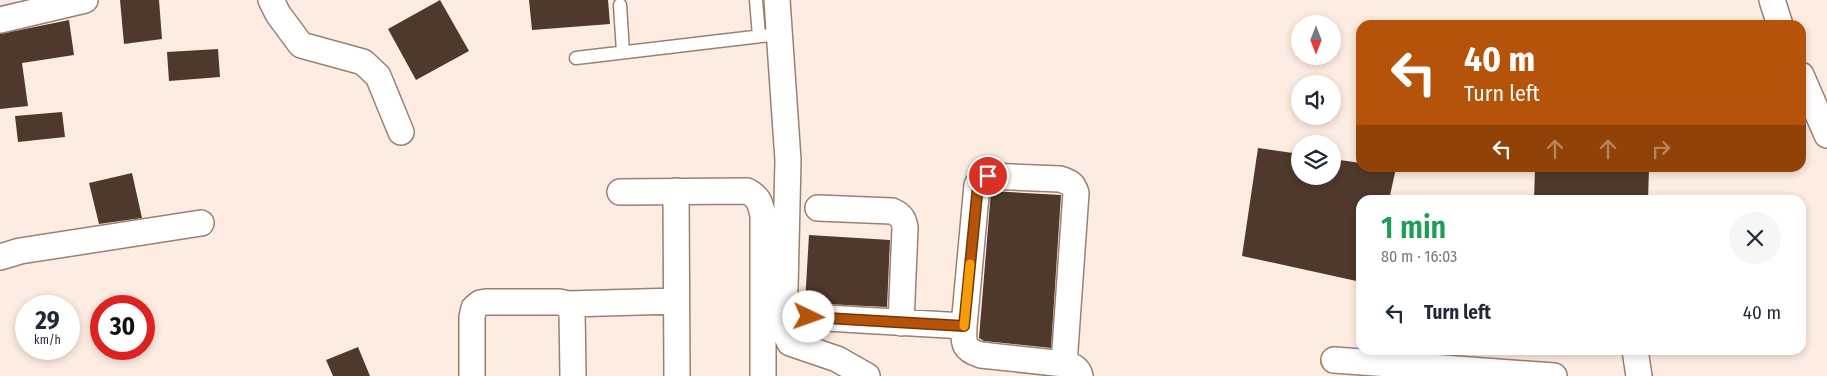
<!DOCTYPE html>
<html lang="en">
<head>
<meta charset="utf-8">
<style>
	body { margin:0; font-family:"Fira Sans Condensed",sans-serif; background:#f6f6f7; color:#1f2937; height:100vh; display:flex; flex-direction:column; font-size:19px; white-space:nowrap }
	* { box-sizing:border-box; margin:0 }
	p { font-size:16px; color:#747a83 }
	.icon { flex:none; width:28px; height:28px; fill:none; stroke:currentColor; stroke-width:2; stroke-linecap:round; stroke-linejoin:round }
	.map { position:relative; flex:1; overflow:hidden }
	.side { position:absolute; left:1356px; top:195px; width:450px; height:160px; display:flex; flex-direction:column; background:#fff; border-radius:15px; box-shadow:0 2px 8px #0003 }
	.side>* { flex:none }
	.banner { position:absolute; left:1356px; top:20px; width:450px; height:152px; border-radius:15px; box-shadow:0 2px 8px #0003; background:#b45309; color:#fff; overflow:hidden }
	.needle { width:32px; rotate:180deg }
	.tools { position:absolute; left:1291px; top:15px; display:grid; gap:10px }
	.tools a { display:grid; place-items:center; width:50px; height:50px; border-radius:50%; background:#fff; box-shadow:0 2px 8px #0003; font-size:25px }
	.speed { position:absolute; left:15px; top:295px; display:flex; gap:10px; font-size:25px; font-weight:700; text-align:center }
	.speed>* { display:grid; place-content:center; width:65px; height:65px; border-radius:50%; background:#fff; box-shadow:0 2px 8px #0003; line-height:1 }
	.speed small { font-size:12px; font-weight:400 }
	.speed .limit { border:8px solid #d22; background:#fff; color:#111 }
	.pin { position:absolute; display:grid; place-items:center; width:42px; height:42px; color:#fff; margin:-21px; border:2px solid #fff; border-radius:50%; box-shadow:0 1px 5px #0007 }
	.me { position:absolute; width:55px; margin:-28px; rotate:93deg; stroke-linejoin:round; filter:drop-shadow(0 0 4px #0008) }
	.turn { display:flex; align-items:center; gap:18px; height:105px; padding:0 25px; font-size:22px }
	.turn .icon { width:65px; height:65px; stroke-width:2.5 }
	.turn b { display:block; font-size:35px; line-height:42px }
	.lanes { display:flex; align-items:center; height:48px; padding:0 25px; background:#0003; justify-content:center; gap:25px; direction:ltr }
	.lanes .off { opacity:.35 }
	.round { display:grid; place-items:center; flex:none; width:52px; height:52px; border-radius:26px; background:#f6f6f7 }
	.summary { display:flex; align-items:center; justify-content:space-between; height:85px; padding:0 25px }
	h1 { font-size:30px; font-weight:600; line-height:38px; color:#1e9e55 }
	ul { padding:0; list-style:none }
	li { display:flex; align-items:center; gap:15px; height:65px; padding:0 25px }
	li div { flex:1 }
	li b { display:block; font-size:19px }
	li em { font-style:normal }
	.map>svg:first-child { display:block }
	.building { fill:#4f392c }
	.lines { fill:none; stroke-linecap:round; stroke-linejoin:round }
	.service-casing { stroke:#9a8072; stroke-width:15 }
	.minor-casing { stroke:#9a8072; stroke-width:28 }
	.service { stroke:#fff; stroke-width:12 }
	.minor { stroke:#fff; stroke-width:25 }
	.route-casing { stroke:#753606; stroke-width:12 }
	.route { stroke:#b45309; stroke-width:9 }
	.slow { stroke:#f59e0b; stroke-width:9 }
</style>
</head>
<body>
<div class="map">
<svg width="1827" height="376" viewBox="0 0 1827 376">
	<rect width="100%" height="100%" fill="#fdece2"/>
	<path class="building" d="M120,0H159L162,39L124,44Z
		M440,0L469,51L416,80L388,29Z
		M529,0H608L610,24L532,30Z
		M69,20L74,55L22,63L28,106L0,109V34Z
		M218,49L220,77L169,81L167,52Z
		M62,112L65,137L18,142L15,116Z
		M1258,148L1300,154V176H1332V159L1361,163V168H1396L1389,200H1361V282L1242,256Z
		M1535,168H1649L1648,200H1534Z
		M132,173L142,218L99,224L89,183Z
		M991,191L1061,195L1051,348L984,341L979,338Z
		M809,235L890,240L887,307L805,303Z
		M358,347L370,376H333L326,360Z"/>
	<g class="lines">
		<defs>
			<path id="service" d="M756,0L759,36
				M620,5L623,52
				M576,58L779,34"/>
			<path id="minor" d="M271,0L278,14L301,45L363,62L378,76L401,132
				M777,0L788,160L784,331L790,343L837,359L867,376
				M1772,0L1780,25
				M0,20L85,0
				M1801,75L1827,135
				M676,191L677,376
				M620,192L747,191C759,197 760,203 763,215V376
				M818,208L892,211C901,215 904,219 905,228L901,323
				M0,257L20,251L201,223
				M568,304L676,301
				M809,317L964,326
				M1635,350L1639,376
				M1334,360L1554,376
				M1064,364L1076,193C1073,183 1069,182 1060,179L988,176L981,179L977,185L964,326C963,344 964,350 981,355L1064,364C1072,366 1078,367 1080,376
				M472,376V317L474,308L480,303L486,302H559L568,304L572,310L573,376"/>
		</defs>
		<use href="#service" class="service-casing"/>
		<use href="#minor" class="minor-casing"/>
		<use href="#service" class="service"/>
		<use href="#minor" class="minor"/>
	</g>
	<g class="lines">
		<defs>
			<path id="route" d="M809,317L964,326L978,185L981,179L988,176"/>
		</defs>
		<use href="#route" class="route-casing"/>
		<use href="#route" class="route"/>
		<path class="slow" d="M964,326L970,264"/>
	</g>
</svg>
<div class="tools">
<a><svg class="needle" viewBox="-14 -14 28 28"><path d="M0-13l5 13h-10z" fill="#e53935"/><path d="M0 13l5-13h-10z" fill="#747a83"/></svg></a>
<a><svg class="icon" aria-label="sound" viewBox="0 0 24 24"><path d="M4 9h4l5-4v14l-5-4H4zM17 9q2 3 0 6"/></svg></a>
<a><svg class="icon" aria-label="layers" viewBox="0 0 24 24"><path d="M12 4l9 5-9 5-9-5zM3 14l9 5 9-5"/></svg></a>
</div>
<div class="speed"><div>29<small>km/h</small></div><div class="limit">30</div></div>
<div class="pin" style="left:988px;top:176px;background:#d93025"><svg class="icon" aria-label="arrive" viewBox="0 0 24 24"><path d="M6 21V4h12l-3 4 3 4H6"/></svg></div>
<svg class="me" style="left:809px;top:317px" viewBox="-20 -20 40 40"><circle r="19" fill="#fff"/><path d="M0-13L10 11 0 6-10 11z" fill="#b45309"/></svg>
<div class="banner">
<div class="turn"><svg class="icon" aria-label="left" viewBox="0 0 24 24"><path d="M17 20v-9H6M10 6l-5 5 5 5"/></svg><div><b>40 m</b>Turn left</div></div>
<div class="lanes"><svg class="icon" aria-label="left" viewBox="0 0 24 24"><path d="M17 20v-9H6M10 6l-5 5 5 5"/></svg><svg class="icon off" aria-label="ahead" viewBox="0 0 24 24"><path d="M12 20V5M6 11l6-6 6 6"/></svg><svg class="icon off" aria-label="ahead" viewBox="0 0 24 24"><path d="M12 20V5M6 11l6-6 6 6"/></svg><svg class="icon off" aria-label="right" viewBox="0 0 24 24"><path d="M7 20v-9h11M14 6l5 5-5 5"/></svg></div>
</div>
<section class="side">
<div class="summary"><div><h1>1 min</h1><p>80 m · 16:03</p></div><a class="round"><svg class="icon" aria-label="close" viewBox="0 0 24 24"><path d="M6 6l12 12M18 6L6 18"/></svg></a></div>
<ul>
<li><svg class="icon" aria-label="left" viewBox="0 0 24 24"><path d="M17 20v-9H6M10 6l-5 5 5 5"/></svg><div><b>Turn left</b></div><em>40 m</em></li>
</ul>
</section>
</div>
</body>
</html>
